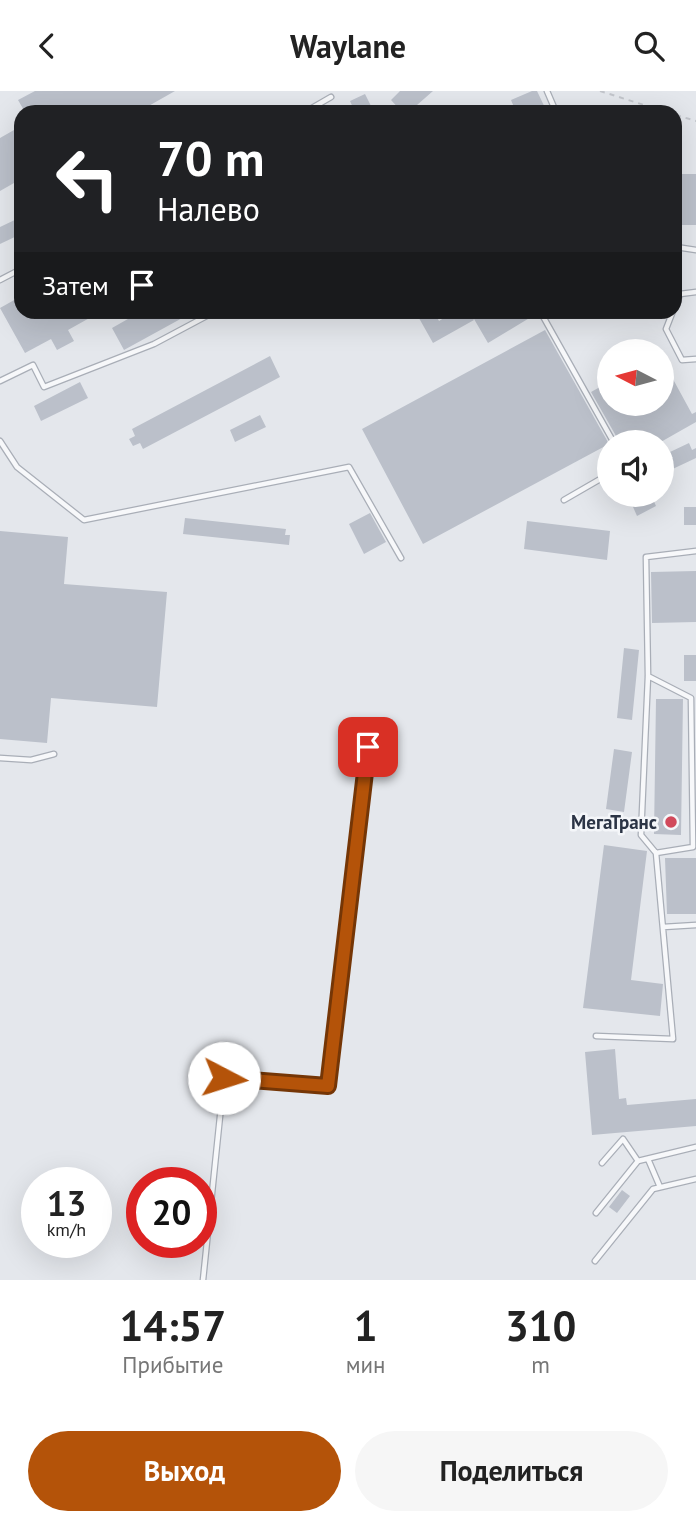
<!DOCTYPE html>
<html lang="ru">
<head>
<meta charset="utf-8">
<style>
	body { margin:0; font-family:"PT Sans",sans-serif; background:#f6f6f6; color:#222; height:100vh; display:flex; flex-direction:column; font-size:26px; white-space:nowrap }
	* { box-sizing:border-box; margin:0 }
	p { font-size:23px; color:#767676 }
	.icon { flex:none; width:38px; height:38px; fill:none; stroke:currentColor; stroke-width:2; stroke-linecap:round; stroke-linejoin:round }
	.map { position:relative; height:1189px; overflow:hidden }
	.side { display:flex; flex-direction:column; background:#fff; flex:1 }
	.side>* { flex:none }
	.hud { position:absolute; left:14px; top:14px; width:668px; height:214px; border-radius:21px; box-shadow:0 7px 28px #0002; background:#202124; color:#fff; overflow:hidden }
	.needle { width:46px; rotate:276deg }
	.buttons { position:absolute; left:597px; top:248px; display:grid; gap:14px }
	.buttons a { display:grid; place-items:center; width:77px; height:77px; border-radius:50%; background:#fff; box-shadow:0 7px 28px #0002; font-size:35px }
	.speed { position:absolute; left:21px; top:1076px; display:flex; gap:14px; font-size:35px; font-weight:700; text-align:center }
	.speed>* { display:grid; place-content:center; width:91px; height:91px; border-radius:50%; background:#fff; box-shadow:0 7px 28px #0002; line-height:1 }
	.speed small { font-size:18px; font-weight:400 }
	.speed .limit { border:10px solid #d22; background:#fff; color:#111 }
	.pin { position:absolute; display:grid; place-items:center; width:60px; height:60px; color:#fff; margin:-30px; border-radius:14px; box-shadow:0 4px 10px #0006 }
	.me { position:absolute; width:77px; margin:-38px; rotate:95deg; stroke-linejoin:round; filter:drop-shadow(0 0 5px #0008) }
	.turn { display:flex; align-items:center; gap:24px; height:147px; padding:0 28px; font-size:32px }
	.turn .icon { width:91px; height:91px; stroke-width:2.5 }
	.turn b { display:block; font-size:49px; line-height:60px }
	.then { display:flex; align-items:center; height:66px; padding:0 28px; background:#0003; gap:14px; font-size:26px }
	.eta { display:flex; justify-content:space-evenly; align-items:center; height:119px; text-align:center }
	.eta b { font-size:42px; font-weight:700; line-height:49px }
	.action { display:flex; gap:14px; margin-top:auto; padding:14px 28px }
	.action a { flex:1; height:80px; border-radius:42px; background:#b45309; color:#fff; font-size:28px; font-weight:700; line-height:80px; text-align:center }
	.action a+a { background:#f6f6f6; color:#222 }
	header { display:flex; justify-content:space-between; align-items:center; height:91px; padding:0 28px; background:#fff; font-size:32px; font-weight:700 }
	.map>svg:first-child { display:block }
	.building { fill:#bbc0ca }
	.lines { fill:none; stroke-linecap:round; stroke-linejoin:round }
	.service-casing { stroke:#a9aeb7; stroke-width:7 }
	.path { stroke:#c2c5cb; stroke-width:2; stroke-dasharray:5 5; stroke-linecap:butt }
	.service { stroke:#f7f8fa; stroke-width:4.5 }
	.route-casing { stroke:#753606; stroke-width:18 }
	.route { stroke:#b45309; stroke-width:12 }
	.poi-dot { fill:#d1495b; stroke:#f4f6f9; stroke-width:2.5 }
	.labels { text-anchor:middle; dominant-baseline:central; stroke-width:5; stroke-linejoin:round; paint-order:stroke }
	.poi-label { font-size:19px; font-weight:bold; fill:#2b3445; stroke:#f4f6f9; text-anchor:end }
</style>
</head>
<body>
<header><svg class="icon" aria-label="back" viewBox="0 0 24 24"><path d="M15 5l-7 7 7 7"/></svg>Waylane<svg class="icon" aria-label="search" viewBox="0 0 24 24"><circle cx="10" cy="10" r="6"/><path d="M15 15l6 6"/></svg></header>
<div class="map">
<svg width="696" height="1189" viewBox="0 0 696 1189">
	<rect width="100%" height="100%" fill="#e4e7ec"/>
	<path class="building" d="M35,0H175L138,21H25L18,9Z
		M400,0H433L409,21H402L391,9Z
		M532,0H537L547,21H516L511,9Z
		M365,3L374,21H355L350,10Z
		M21,35V88L0,100V47Z
		M676,83H696V134H676Z
		M21,126V143L0,153V136Z
		M16,208L25,224L31,220H102L68,239L74,250L57,259L51,248L25,262L0,217Z
		M142,220H195L124,259L112,237Z
		M415,220H434L439,230L455,220H469L474,229L433,252Z
		M486,220H535L536,223L488,252L474,228Z
		M545,239L609,353L423,453L362,338Z
		M270,265L280,286L143,358L140,352L133,355L129,348L135,345L132,338Z
		M662,268L692,323L696,321V331L659,352H648L645,346L634,352H620L591,301L609,291V313H662Z
		M80,291L88,307L41,330L34,315Z
		M260,324L266,336L235,351L230,339Z
		M689,352L692,359L696,357V367L662,383V371L673,367L670,361Z
		M640,404H651L656,415L637,425L630,409Z
		M684,416H696V434H684Z
		M370,422L386,451L364,463L349,433Z
		M185,427L286,438L285,444H290L289,454L183,443Z
		M527,430L610,440L607,469L524,458Z
		M0,440L68,446L64,493L167,501L157,616L51,607L47,652L0,648Z
		M696,480V531L652,532L651,481Z
		M624,557L639,559L632,629L617,627Z
		M684,564H696V590H684Z
		M656,608H683L681,744L654,743Z
		M614,658L632,661L624,721L606,718Z
		M604,754L647,760L631,889L663,893L660,925L583,917Z
		M665,767H696V823H667Z
		M615,958L619,1008L626,1007L627,1014L696,1008V1035L592,1044L585,961Z
		M622,1099L630,1105L617,1122L609,1116Z"/>
	<g class="lines">
		<defs>
			<path id="service" d="M547,0L556,21
				M305,21L331,6
				M676,156L696,159
				M0,189L21,178
				M676,215L680,203L696,201
				M540,220L614,352
				M673,220L666,238L682,269L696,268
				M0,290L33,274L44,296L154,253L216,220
				M0,350L17,376L84,429L349,376L401,467
				M564,409L609,383
				M648,585L691,607L693,756L656,762
				M0,667L31,669L54,663
				M663,836L696,834
				M596,945L673,948L656,762L641,744L648,585L646,466L696,460
				M648,1068L660,1096
				M602,1072L623,1048L638,1070
				M596,1122L638,1070L696,1056
				M595,1170L653,1098L696,1088
				M203,1189L224,987L328,995L368,656"/>
		</defs>
		<use href="#service" class="service-casing"/>
		<path class="path" d="M600,0L666,21
			M676,24L696,30"/>
		<use href="#service" class="service"/>
	</g>
	<g class="lines">
		<defs>
			<path id="route" d="M224,987L328,995L368,656"/>
		</defs>
		<use href="#route" class="route-casing"/>
		<use href="#route" class="route"/>
	</g>
	<circle class="poi-dot" cx="671" cy="731" r="7"/>
	<g class="labels">
		<g class="poi-label">
			<text x="657" y="731">МегаТранс</text>
		</g>
	</g>
</svg>
<div class="buttons">
<a><svg class="needle" viewBox="-14 -14 28 28"><path d="M0-13l5 13h-10z" fill="#e53935"/><path d="M0 13l5-13h-10z" fill="#767676"/></svg></a>
<a><svg class="icon" aria-label="sound" viewBox="0 0 24 24"><path d="M4 9h4l5-4v14l-5-4H4zM17 9q2 3 0 6"/></svg></a>
</div>
<div class="speed"><div>13<small>km/h</small></div><div class="limit">20</div></div>
<div class="pin" style="left:368px;top:656px;background:#d93025"><svg class="icon" aria-label="arrive" viewBox="0 0 24 24"><path d="M6 21V4h12l-3 4 3 4H6"/></svg></div>
<svg class="me" style="left:224px;top:987px" viewBox="-20 -20 40 40"><circle r="19" fill="#fff"/><path d="M0-13L10 11 0 6-10 11z" fill="#b45309"/></svg>
<div class="hud">
<div class="turn"><svg class="icon" aria-label="left" viewBox="0 0 24 24"><path d="M17 20v-9H6M10 6l-5 5 5 5"/></svg><div><b>70 m</b>Налево</div></div>
<div class="then">Затем<svg class="icon" aria-label="arrive" viewBox="0 0 24 24"><path d="M6 21V4h12l-3 4 3 4H6"/></svg></div>
</div>
</div>
<section class="side">
<div class="eta">
<div><b>14:57</b><p>Прибытие</p></div>
<div><b>1</b><p>мин</p></div>
<div><b>310</b><p>m</p></div>
</div>
<div class="action"><a>Выход</a><a>Поделиться</a></div>
</section>
</body>
</html>
